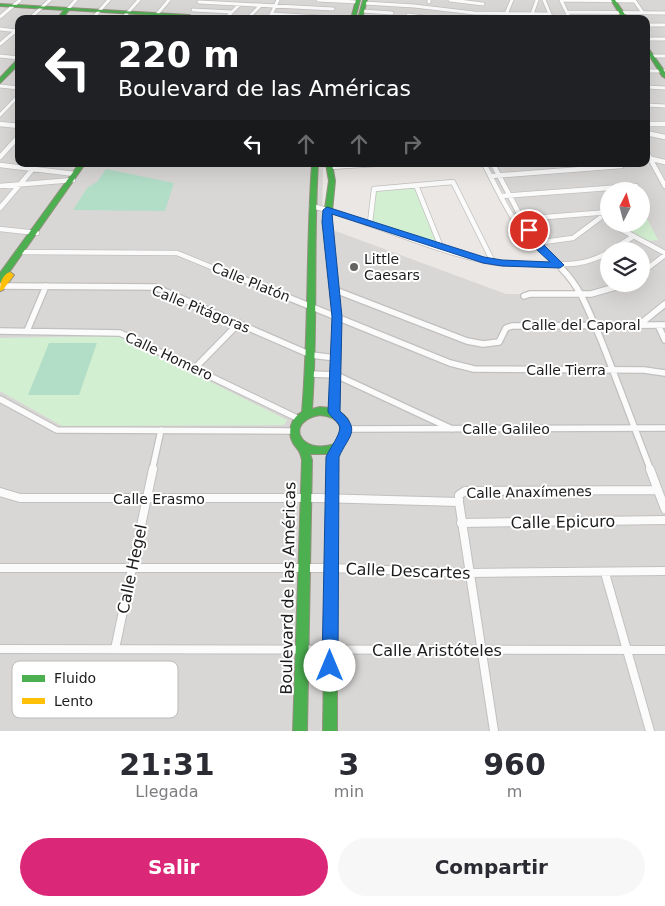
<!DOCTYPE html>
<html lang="es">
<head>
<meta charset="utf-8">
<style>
	body { margin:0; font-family:"DejaVu Sans",sans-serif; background:#f7f7f7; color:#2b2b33; height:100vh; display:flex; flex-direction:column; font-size:19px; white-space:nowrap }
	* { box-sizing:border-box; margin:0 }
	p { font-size:16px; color:#7c7c81 }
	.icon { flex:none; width:28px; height:28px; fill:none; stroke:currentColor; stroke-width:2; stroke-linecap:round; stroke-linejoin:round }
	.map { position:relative; height:731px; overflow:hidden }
	.sheet { display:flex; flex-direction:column; background:#fff; flex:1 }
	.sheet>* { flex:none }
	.hud { position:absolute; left:15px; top:15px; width:635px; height:152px; border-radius:10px; box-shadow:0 5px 20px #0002; background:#202124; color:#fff; overflow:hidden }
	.needle { width:32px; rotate:6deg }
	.controls { position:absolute; left:600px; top:182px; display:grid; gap:10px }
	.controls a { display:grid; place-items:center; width:50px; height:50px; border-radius:50%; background:#fff; box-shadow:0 5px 20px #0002; font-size:25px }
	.pin { position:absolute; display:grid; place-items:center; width:42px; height:42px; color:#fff; margin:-21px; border:2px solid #fff; border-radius:50%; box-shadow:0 1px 5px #0007 }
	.me { position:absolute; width:55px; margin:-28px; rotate:0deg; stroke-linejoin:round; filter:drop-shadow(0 0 4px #0008) }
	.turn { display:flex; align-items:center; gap:18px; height:105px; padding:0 20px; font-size:22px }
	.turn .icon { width:65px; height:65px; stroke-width:2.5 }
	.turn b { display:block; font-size:35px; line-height:42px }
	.lanes { display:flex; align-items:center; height:48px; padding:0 20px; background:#0003; justify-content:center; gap:25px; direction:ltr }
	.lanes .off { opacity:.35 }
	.eta { display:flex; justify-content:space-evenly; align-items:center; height:85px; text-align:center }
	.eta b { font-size:30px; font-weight:800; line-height:35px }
	.action { display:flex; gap:10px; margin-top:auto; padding:10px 20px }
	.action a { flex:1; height:58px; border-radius:30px; background:#db2777; color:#fff; font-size:20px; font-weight:800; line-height:58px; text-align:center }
	.action a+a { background:#f7f7f7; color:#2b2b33 }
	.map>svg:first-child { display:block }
	.residential { fill:#d9d7d6; fill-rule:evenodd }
	.park { fill:#d3efd1 }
	.pitch { fill:#b2dec7 }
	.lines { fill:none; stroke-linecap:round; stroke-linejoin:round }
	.street-far3-casing { stroke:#c1c0bf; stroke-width:4.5 }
	.street-far2-casing { stroke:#c1c0bf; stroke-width:6 }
	.street-far1-casing { stroke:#c1c0bf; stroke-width:8 }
	.street-casing { stroke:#c1c0bf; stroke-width:10 }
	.fast-casing { stroke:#92917e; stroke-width:2 }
	.slow-casing { stroke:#92917e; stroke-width:2 }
	.street-far3 { stroke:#fcfbfb; stroke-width:3 }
	.street-far2 { stroke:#fcfbfb; stroke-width:4.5 }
	.street-far1 { stroke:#fcfbfb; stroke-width:5.5 }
	.street { stroke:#fcfbfb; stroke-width:8 }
	.fast { fill:#4caf50; fill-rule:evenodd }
	.slow { fill:#ffc107; fill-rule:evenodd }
	.route { fill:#1a73e8; stroke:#114b97 }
	.poi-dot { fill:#646362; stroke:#fff; stroke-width:2 }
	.labels { text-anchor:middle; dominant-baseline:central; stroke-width:4; stroke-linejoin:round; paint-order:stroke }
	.poi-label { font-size:14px; fill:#1c1c1c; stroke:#fff; text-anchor:start }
	.street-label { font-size:14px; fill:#1c1c1c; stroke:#fff }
	.near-street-label { font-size:16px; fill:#1c1c1c; stroke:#fff }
	.key { fill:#fff; stroke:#bbb; stroke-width:1 }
	.key-label { font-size:14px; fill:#1c1c1c }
</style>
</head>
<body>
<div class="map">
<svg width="665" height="731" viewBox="0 0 665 731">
	<rect width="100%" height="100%" fill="#eae7e4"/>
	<path class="residential" d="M0,0H665V731H0ZM19,19H646V164H487L526,235L572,280L581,295L506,294L322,226L323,168L374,164H19ZM609,191H641V224H609ZM609,251H641V284H609Z"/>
	<path class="park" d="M414,187L436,241L434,243L371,221L376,190Z
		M641,213H644L658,240L648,241L616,224H641Z
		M118,336L287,420L284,425L62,426L0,391V338Z"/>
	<path class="pitch" d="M106,169L174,183L165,211L73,210L87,188L97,182Z
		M49,343H97L79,395H28Z"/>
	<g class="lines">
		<defs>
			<path id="street-far3" d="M318,0L357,2
				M429,0V2
				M450,0L483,4
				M544,0L552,19
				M561,0L634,1
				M561,0L570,19
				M634,0L643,13
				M199,2L333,9
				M364,3L414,6L474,13L550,14
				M68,9L76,0
				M193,10L232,12
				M362,11L392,13
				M567,12L665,13
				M271,14L351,19
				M506,14L512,0
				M532,14L537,0
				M408,15L439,19
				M0,17L20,0
				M29,19L50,0
				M92,19L109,0
				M122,19L139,0
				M153,19L169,0
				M225,19L240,4
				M247,19L261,5
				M269,19L278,0
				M646,25H665
				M0,29L18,31
				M646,39H665
				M0,44L19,28
				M0,56L19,58
				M646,56H665
				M646,71H665
				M0,86L19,88
				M646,87L665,88
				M646,105L665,106
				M0,115L19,95"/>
			<path id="street-far2" d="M0,124L19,126
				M646,124H665
				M646,133L665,137
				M646,151L665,186
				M0,157L19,136
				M652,159L665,162
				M484,164C500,193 513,229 541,248
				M493,164L522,219L541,248L564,271
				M0,165L75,174
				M330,167L376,164
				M491,176L621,166
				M416,185L441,247
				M0,186L73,180
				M502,196L636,186
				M312,206C372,221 429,250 490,262C508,265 525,264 543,264C568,265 587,265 609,252
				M0,208L37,164
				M521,219L609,212
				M370,223L374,189L453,182L493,262
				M611,224L665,253
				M0,229L37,233
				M536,243L573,238L600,218
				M610,251L634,236
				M18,252L177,253L221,271
				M644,271L665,255"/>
			<path id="street-far1" d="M218,269L450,363L474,369L644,370L665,373
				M562,269C582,289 590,315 601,340C618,383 634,427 651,471
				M641,273L646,269
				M0,286L155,287L311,355L336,358
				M335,290L467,341L483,344L499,342L506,328L512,326L665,325
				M524,296L530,294H591L626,284
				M639,325L665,304
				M658,325L665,340
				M0,331L120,333L299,419
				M27,331L46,286
				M195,368L239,323
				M310,374L336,375L452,429
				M0,399L57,430L295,431
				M346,429L665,428
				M152,471L161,430"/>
			<path id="street" d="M650,469L665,509
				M0,492L20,498H319L459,502V495L465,491L658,490
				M459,502L494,731
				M461,523L665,520
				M0,568H330L469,573L665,571
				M605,573L650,731
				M0,649L665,650
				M115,649L153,469"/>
			<path id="fast" d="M356,0H360L355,19H351Z
				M363,0H367L362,19H358Z
				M611,0H615L628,19H623Z
				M0,4L189,15L191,16L190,19H185L186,17L69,10L62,19H57L64,10L0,6Z
				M646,45L665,72V78L662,76L646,50Z
				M17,60H19V64L0,83V78Z
				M79,164H85L3,281L0,282V273Z
				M312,164H318C313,245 318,327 312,409L320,407L330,408L333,317L323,222L329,181L326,164H332L335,181L331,222L341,317L339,412C360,422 345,444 337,457V731H323L327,457L329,454H310L312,460L307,731H293L302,460C300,449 298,451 293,443C287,432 291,418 302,412C309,330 306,247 312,164ZM320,415C339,417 346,427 335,444C299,456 284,421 320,415Z"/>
			<path id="slow" d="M10,272L14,275L3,290L0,291C0,283 2,275 10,272Z"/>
		</defs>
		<use href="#street-far3" class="street-far3-casing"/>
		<use href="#street-far2" class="street-far2-casing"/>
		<use href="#street-far1" class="street-far1-casing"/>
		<use href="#street" class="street-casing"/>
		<use href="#fast" class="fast-casing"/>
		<use href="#slow" class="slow-casing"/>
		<use href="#street-far3" class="street-far3"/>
		<use href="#street-far2" class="street-far2"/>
		<use href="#street-far1" class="street-far1"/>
		<use href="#street" class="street"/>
		<use href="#fast" class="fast"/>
		<use href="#slow" class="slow"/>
	</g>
	<path class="route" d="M327,207L484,257L502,260L550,262L537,250L524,230L529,227L532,228L544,245L564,265L560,268L502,266L483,263L332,214L342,317L340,411C362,431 348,436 339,457L338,666L336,671L330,674L324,671L322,666L326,457C329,449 343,432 339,425C336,420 331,417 328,412L332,317L322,222L323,210Z"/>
	<circle class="poi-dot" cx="354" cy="267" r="5"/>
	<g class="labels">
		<g class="poi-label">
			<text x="364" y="259">Little<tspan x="364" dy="16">Caesars</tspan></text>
		</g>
		<g class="street-label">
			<text transform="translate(251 282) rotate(22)">Calle Platón</text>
			<text transform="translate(201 309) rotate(22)">Calle Pitágoras</text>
			<text x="581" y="325">Calle del Caporal</text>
			<text transform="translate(169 356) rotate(25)">Calle Homero</text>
			<text x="566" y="370">Calle Tierra</text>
			<text x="506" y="429">Calle Galileo</text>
			<text transform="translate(529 492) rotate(-1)">Calle Anaxímenes</text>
			<text x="159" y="499">Calle Erasmo</text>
		</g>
		<g class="near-street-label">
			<text transform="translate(563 522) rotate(-1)">Calle Epicuro</text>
			<text transform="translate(132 569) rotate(-78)">Calle Hegel</text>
			<text transform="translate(408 571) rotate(2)">Calle Descartes</text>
			<text transform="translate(288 588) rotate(-89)">Boulevard de las Américas</text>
			<text x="437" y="650">Calle Aristóteles</text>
		</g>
	</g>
	<rect x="12" y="661" width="166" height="57" rx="8" class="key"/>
	<rect x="22" y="675" width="23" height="7" fill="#4caf50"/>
	<rect x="22" y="698" width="23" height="6" fill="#ffc107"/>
	<g class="key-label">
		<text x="54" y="683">Fluido</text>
		<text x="54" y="706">Lento</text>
	</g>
</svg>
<div class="controls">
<a><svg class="needle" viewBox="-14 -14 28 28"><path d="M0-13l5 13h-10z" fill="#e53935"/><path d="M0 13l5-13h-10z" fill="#7c7c81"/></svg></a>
<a><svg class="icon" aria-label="layers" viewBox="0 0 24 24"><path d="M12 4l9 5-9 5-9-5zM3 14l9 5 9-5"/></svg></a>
</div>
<div class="pin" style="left:529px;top:230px;background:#d93025"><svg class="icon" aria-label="arrive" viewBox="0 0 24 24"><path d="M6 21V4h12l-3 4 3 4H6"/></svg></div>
<svg class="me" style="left:330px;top:666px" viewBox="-20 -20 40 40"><circle r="19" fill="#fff"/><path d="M0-13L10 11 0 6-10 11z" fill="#1a73e8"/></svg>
<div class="hud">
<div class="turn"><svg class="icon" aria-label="left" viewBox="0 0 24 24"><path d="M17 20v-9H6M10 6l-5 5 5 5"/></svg><div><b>220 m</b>Boulevard de las Américas</div></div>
<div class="lanes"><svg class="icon" aria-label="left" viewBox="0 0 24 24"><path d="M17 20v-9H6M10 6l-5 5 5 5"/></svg><svg class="icon off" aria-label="ahead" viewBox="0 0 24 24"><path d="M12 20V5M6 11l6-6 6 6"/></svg><svg class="icon off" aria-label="ahead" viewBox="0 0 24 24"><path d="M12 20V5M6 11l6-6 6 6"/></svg><svg class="icon off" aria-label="right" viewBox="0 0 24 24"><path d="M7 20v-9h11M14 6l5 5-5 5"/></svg></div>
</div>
</div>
<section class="sheet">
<div class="eta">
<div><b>21:31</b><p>Llegada</p></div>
<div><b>3</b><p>min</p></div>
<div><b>960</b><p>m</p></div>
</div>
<div class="action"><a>Salir</a><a>Compartir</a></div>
</section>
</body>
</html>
